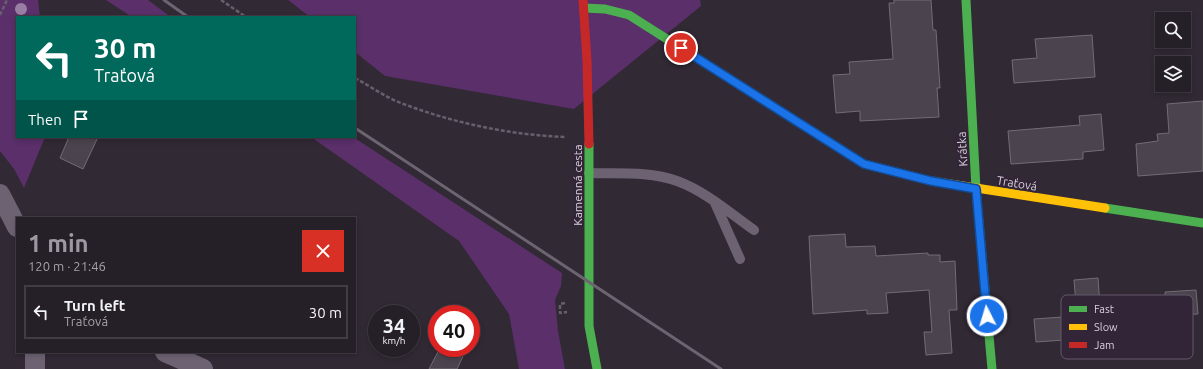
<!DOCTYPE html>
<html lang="en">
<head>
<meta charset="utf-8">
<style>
	body { margin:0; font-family:Ubuntu,sans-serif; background:#312c33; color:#f1f3f6; height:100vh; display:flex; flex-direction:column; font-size:15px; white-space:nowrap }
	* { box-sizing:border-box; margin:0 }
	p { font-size:13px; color:#a3a2a7 }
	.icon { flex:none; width:22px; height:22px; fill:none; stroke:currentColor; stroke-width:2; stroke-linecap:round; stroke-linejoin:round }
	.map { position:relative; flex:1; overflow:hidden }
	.details { position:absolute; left:16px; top:217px; width:340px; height:136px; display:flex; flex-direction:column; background:#251f27; border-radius:0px; box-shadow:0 2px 6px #0003,0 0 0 1px #423d44 }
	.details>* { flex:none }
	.hud { position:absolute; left:16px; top:16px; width:340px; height:122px; border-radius:0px; box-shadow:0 2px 6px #0003,0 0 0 1px #423d44; background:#00695c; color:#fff; overflow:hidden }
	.buttons { position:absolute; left:1155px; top:12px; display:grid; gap:8px }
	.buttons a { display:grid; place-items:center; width:36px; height:36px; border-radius:0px; background:#251f27; box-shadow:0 2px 6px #0003,0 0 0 1px #423d44; font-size:20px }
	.speed { position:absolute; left:368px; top:305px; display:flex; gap:8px; font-size:20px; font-weight:700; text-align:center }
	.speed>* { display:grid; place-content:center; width:52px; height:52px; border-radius:50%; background:#251f27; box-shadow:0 2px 6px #0003,0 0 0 1px #423d44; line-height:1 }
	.speed small { font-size:10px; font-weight:400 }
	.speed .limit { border:6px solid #d22; background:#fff; color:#111 }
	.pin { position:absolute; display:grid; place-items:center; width:34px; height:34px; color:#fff; margin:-17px; border:2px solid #fff; border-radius:50%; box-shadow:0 1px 4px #0007 }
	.me { position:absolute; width:44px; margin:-22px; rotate:355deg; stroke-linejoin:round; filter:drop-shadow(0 0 3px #0008) }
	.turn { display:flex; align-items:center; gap:14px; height:84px; padding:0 12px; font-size:18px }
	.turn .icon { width:52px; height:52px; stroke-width:2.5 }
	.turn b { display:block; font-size:28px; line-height:34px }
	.then { display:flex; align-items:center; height:38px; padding:0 12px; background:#0003; gap:8px; font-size:15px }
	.round { display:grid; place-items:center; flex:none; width:42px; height:42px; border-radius:0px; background:#312c33 }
	.summary { display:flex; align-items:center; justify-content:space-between; height:68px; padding:0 12px }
	h1 { font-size:24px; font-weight:700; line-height:30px; color:#9e96a2 }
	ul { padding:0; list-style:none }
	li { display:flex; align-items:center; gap:12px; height:54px; margin:0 8px 6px; padding:0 4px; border:2px solid #423d44; border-radius:0px }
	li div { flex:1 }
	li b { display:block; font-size:15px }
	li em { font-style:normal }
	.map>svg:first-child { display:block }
	.green { fill:#5a2f6a }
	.building { fill:#4b444e; stroke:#736c75 }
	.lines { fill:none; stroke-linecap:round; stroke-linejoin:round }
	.path { stroke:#675f6b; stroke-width:2.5; stroke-dasharray:4 2; stroke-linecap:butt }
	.lane { stroke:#6d6272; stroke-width:10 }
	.street { stroke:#6d6272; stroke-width:20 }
	.fast { stroke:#4caf50; stroke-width:9 }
	.slow { stroke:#ffc107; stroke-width:9 }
	.jam { stroke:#c62828; stroke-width:9 }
	.rail { stroke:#6c6470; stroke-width:3 }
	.tree { fill:#987ea3 }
	.route-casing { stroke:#114b97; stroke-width:10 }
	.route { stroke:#1a73e8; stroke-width:7 }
	.labels { text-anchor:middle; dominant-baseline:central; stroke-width:4; stroke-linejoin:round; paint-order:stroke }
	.street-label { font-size:12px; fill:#d9d0dd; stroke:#332538 }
	.key { fill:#332538; stroke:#65586a; stroke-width:1 }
	.key-label { font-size:11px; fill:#d9d0dd }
</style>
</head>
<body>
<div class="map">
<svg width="1203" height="369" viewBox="0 0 1203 369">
	<rect width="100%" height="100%" fill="#312934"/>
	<path class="green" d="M0,0H38L40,17H17V137H45L24,188L14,169L0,151Z
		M106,0H148L171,17H132Z
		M288,0H700L701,6L574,109L385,76L355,52V17H310Z
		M311,137H353L562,273L561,286L555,300L558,331L565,369H519L509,314L459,241Z"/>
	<path class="building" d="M894,0H931L933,30H936L940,88H937L939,117L860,121V111L836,113L833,75L850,74L849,62L893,59L889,3H894Z
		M1092,35L1095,77L1014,83L1012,60L1037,58L1035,39Z
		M1203,101V171L1138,176L1136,144L1158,141L1157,134L1169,133L1167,104Z
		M1101,114L1104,150L1083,152V159L1011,164L1008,131L1080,125L1079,116Z
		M69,137H98L83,169L60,158Z
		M845,234L846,247L875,246L876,256L928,253V255H940V262L955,261L957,310H949L952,353L926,355L924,332H932L929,290L886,293L888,313L867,314V310L813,314L809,236Z
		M1098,278L1101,320L1158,315L1157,306L1166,305L1165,292L1196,290L1198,314L1181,315L1184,344L1133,348V344L1079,348L1078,339L1036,342L1034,319L1077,316L1074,280Z
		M440,348H467L457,369H429Z"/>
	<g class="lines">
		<path class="path" d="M221,0L246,17
			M0,15L7,0
			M355,78C370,86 385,97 401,103C453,123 510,135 566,137
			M565,303L560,304V313L567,312"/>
		<path class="lane" d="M589,173C618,174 649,171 677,181C705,191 730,213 754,230
			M715,203L740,259"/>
		<path class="street" d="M0,194L17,227
			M165,352L203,369
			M35,369V352"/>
		<path class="fast" d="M966,0L976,189L992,369
			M584,8L605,9L629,15L864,164L868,165
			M589,144V326L597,369
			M1105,208L1203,223"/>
		<path class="slow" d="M868,165L931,181L1105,208"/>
		<path class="jam" d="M583,0L587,61L589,144"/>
		<path class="rail" d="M164,0L188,17
			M355,128L721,369"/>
	</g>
	<circle class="tree" cx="21" cy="9" r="6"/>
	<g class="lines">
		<defs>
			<path id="route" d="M681,48L864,164L931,181L976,189L987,316"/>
		</defs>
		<use href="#route" class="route-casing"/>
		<use href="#route" class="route"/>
	</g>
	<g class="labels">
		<g class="street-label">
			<text transform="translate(962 149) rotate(-93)">Krátka</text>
			<text transform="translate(1017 183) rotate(9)">Traťová</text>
			<text transform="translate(577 185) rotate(-90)">Kamenná cesta</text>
		</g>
	</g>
	<rect x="1061" y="295" width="132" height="64" rx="6" class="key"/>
	<rect x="1069" y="306" width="18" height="6" fill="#4caf50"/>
	<rect x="1069" y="324" width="18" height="6" fill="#ffc107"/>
	<rect x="1069" y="342" width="18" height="6" fill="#c62828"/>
	<g class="key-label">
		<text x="1094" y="313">Fast</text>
		<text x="1094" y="331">Slow</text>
		<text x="1094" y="349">Jam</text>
	</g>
</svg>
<div class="buttons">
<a><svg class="icon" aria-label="search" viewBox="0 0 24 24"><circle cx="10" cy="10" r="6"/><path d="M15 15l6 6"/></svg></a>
<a><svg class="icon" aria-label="layers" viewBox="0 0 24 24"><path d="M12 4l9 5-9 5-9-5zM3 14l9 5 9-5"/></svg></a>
</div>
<div class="speed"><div>34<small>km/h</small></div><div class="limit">40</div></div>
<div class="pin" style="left:681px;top:48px;background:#d93025"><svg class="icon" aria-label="arrive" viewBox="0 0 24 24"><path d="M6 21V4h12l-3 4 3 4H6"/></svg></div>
<svg class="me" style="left:987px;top:316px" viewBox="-20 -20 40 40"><circle r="17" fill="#1a73e8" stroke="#fff" stroke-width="3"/><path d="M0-11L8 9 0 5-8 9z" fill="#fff"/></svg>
<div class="hud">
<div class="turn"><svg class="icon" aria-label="left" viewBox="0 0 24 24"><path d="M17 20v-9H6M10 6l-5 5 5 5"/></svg><div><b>30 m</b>Traťová</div></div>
<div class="then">Then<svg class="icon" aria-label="arrive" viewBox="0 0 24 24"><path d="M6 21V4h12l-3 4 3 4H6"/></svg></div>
</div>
<section class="details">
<div class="summary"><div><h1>1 min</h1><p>120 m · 21:46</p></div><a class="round" style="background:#d93025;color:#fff"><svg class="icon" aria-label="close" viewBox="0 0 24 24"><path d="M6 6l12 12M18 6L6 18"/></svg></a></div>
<ul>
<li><svg class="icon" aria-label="left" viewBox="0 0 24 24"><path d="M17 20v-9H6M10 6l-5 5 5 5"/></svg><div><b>Turn left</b><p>Traťová</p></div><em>30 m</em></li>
</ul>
</section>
</div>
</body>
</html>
